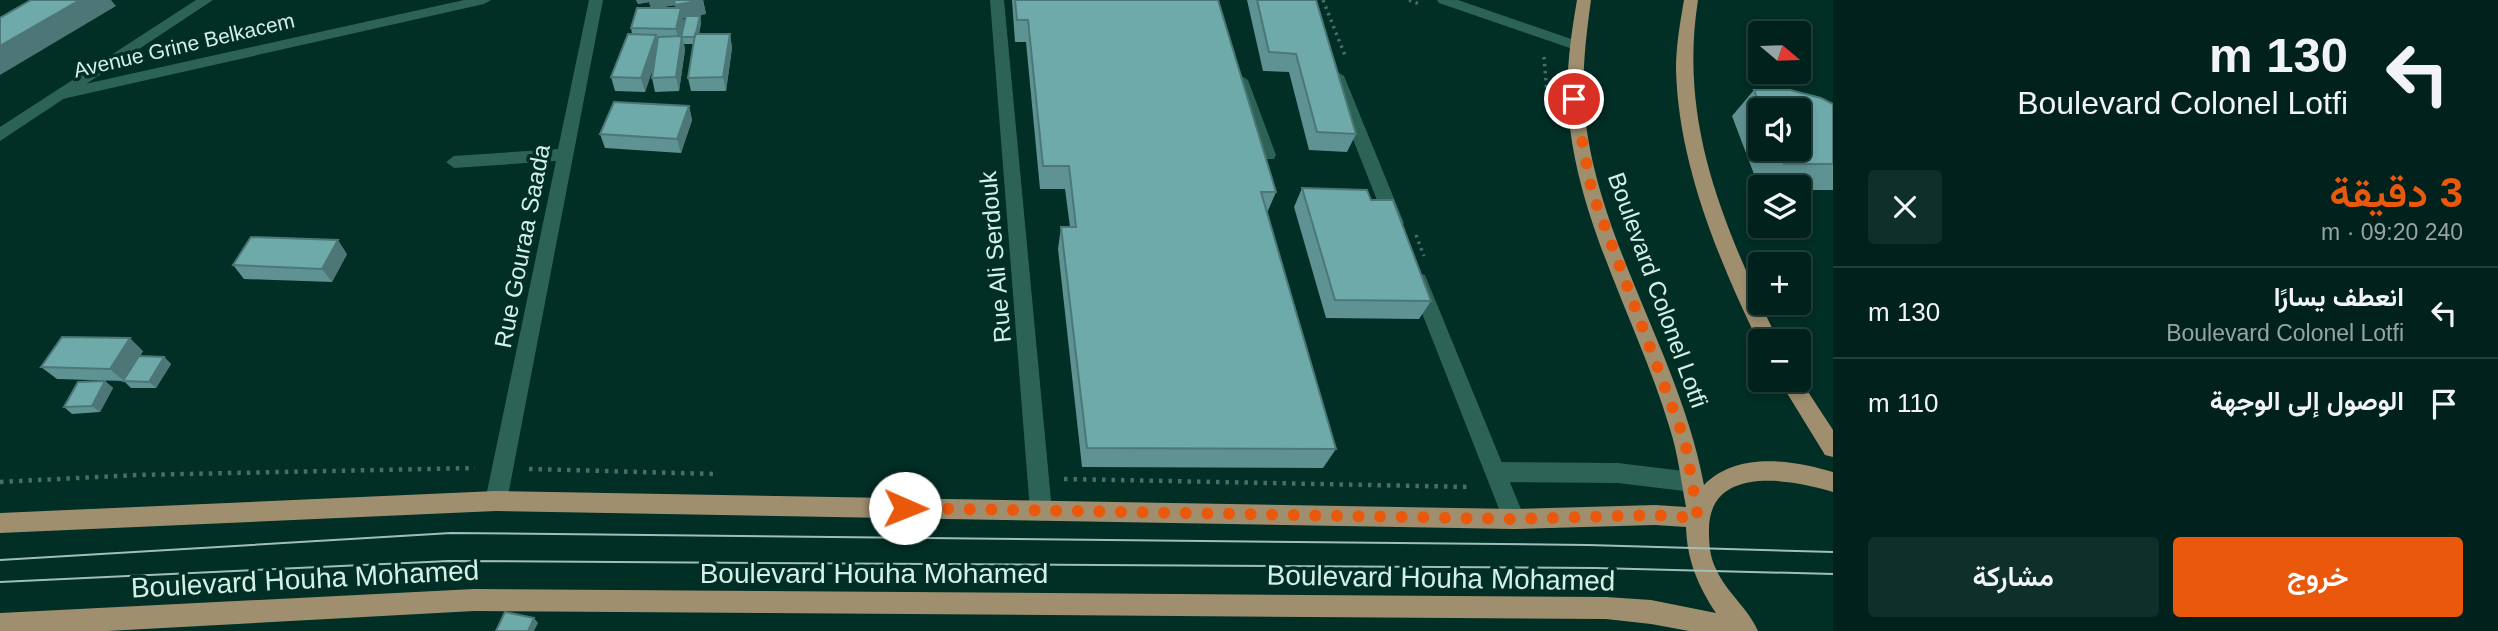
<!DOCTYPE html>
<html lang="ar">
<head>
<meta charset="utf-8">
<style>
	body { margin:0; font-family:Helvetica,Vazirmatn,sans-serif; background:#0f2f29; color:#f1f3f6; direction:rtl; height:100vh; display:flex; flex-direction:column; font-size:26px; white-space:nowrap }
	* { box-sizing:border-box; margin:0 }
	p { font-size:23px; color:#96a4a3 }
	.icon { flex:none; width:38px; height:38px; fill:none; stroke:currentColor; stroke-width:2; stroke-linecap:round; stroke-linejoin:round }
	.map { position:relative; flex:1; overflow:hidden; direction:ltr }
	.sheet { display:flex; flex-direction:column; background:#01221c; width:665px }
	.sheet>* { flex:none }
	.guide { background:#01221c; color:#f1f3f6; overflow:hidden }
	.needle { width:46px; rotate:109deg }
	.tools { position:absolute; left:1748px; top:21px; display:grid; gap:14px }
	.tools a { display:grid; place-items:center; width:63px; height:63px; border-radius:7px; background:#01221c; box-shadow:0 4px 10px #0003,0 0 0 2px #233f3b; font-size:35px }
	.pin { position:absolute; display:grid; place-items:center; width:60px; height:60px; color:#fff; margin:-30px; border:4px solid #fff; border-radius:50%; box-shadow:0 2px 7px #0007 }
	.me { position:absolute; width:77px; margin:-38px; rotate:91deg; stroke-linejoin:round; filter:drop-shadow(0 0 5px #0008) }
	.turn { display:flex; align-items:center; gap:24px; height:147px; padding:0 35px; font-size:32px }
	.turn .icon { width:91px; height:91px; stroke-width:2.5 }
	.turn b { display:block; font-size:49px; line-height:60px }
	.round { display:grid; place-items:center; flex:none; width:74px; height:74px; border-radius:7px; background:#0f2f29 }
	.head { display:flex; align-items:center; justify-content:space-between; height:119px; padding:0 35px }
	h1 { font-size:42px; font-weight:600; line-height:52px; color:#ea580c }
	.primary-button { display:flex; gap:14px; margin-top:auto; padding:14px 35px }
	.primary-button a { flex:1; height:80px; border-radius:7px; background:#ea580c; color:#fff; font-size:28px; font-weight:600; line-height:80px; text-align:center }
	.primary-button a+a { background:#0f2f29; color:#f1f3f6 }
	ul { padding:0; list-style:none }
	li { display:flex; align-items:center; gap:21px; height:91px; padding:0 35px; border-top:2px solid #233f3b }
	li div { flex:1 }
	li b { display:block; font-size:26px }
	li em { font-style:normal }
	main { display:flex; flex:1; min-height:0 }
	.map>svg:first-child { display:block }
	.lines { fill:none; stroke-linecap:round; stroke-linejoin:round }
	.path-far1 { stroke:#476f66; stroke-width:3.5; stroke-dasharray:2.5 4.5; stroke-linecap:butt }
	.path { stroke:#476f66; stroke-width:4.5; stroke-dasharray:3.5 6; stroke-linecap:butt }
	.service { fill:#2d6356; fill-rule:evenodd }
	.minor { fill:#2d6356; fill-rule:evenodd }
	.tertiary { fill:#2d6356; fill-rule:evenodd }
	.secondary { fill:#2d6356; fill-rule:evenodd }
	.primary { fill:#a08f6f; fill-rule:evenodd }
	.tram { stroke:#a0c0b7; stroke-width:2 }
	.wall { fill:#5f9292; fill-rule:evenodd }
	.shaded-wall { fill:#4d7777 }
	.building { fill:#6eaaaa; stroke:#4d7777; stroke-width:2 }
	.route { stroke:#ea580c; stroke-width:12; stroke-dasharray:0 21.6 }
	.labels { text-anchor:middle; dominant-baseline:central; stroke-width:7; stroke-linejoin:round; paint-order:stroke }
	.far-street-label { font-size:21px; fill:#d4f0e7; stroke:#012e25 }
	.street-label { font-size:24px; fill:#d4f0e7; stroke:#012e25 }
	.near-street-label { font-size:28px; fill:#d4f0e7; stroke:#012e25 }
</style>
</head>
<body>
<main>
<section class="sheet">
<div class="guide">
<div class="turn"><svg class="icon" aria-label="left" viewBox="0 0 24 24"><path d="M17 20v-9H6M10 6l-5 5 5 5"/></svg><div><b>130 m</b>Boulevard Colonel Lotfi</div></div>
</div>
<div class="head"><div><h1>3 دقيقة</h1><p>240 m · 09:20</p></div><a class="round"><svg class="icon" aria-label="close" viewBox="0 0 24 24"><path d="M6 6l12 12M18 6L6 18"/></svg></a></div>
<ul>
<li><svg class="icon" aria-label="left" viewBox="0 0 24 24"><path d="M17 20v-9H6M10 6l-5 5 5 5"/></svg><div><b>انعطف يسارًا</b><p>Boulevard Colonel Lotfi</p></div><em>130 m</em></li>
<li><svg class="icon" aria-label="arrive" viewBox="0 0 24 24"><path d="M6 21V4h12l-3 4 3 4H6"/></svg><div><b>الوصول إلى الوجهة</b></div><em>110 m</em></li>
</ul>
<div class="primary-button"><a>خروج</a><a>مشاركة</a></div>
</section>
<div class="map">
<svg width="1833" height="631" viewBox="0 0 1833 631">
	<rect width="100%" height="100%" fill="#012e25"/>
	<g class="lines">
		<path class="path-far1" d="M1323,0L1346,58
			M1409,0L1422,5
			M1544,57L1547,94
			M1416,235L1424,256"/>
		<path class="path" d="M1799,353L1805,365
			M529,469L716,474
			M1064,479L1472,487
			M0,482L136,475L475,468"/>
		<path class="service" d="M1240,75L1248,80L1276,155L1274,159H1262L1260,155L1232,80Z
			M1496,462L1618,463L1692,472L1700,475L1703,482L1700,489L1692,492L1618,483L1496,482L1488,479L1485,472L1488,465Z"/>
		<path class="minor" d="M589,0H603L507,501L504,508L496,511L488,508L485,501L556,161L454,168L446,162L454,156L558,149Z
			M990,0H1004L1052,511L1049,518L1041,521L1033,518L1030,511Z
			M1437,0H1458L1580,42L1583,45L1575,50L1570,48L1439,3Z
			M1336,71L1344,76L1404,223L1401,228H1389L1386,223L1328,76Z
			M1418,273L1425,275L1427,280L1525,519L1522,526L1514,529L1506,526L1503,519L1409,280L1411,275Z"/>
		<path class="tertiary" d="M464,0H491L484,4L58,100L50,95L58,90Z"/>
		<path class="secondary" d="M196,0H213L0,141V127Z"/>
		<path class="primary" d="M1577,0H1591C1586,36 1582,70 1584,106C1595,240 1680,354 1704,485C1737,451 1792,460 1833,472V492C1791,479 1707,464 1709,532C1709,545 1710,557 1716,569C1726,592 1748,608 1758,631H1689L1651,624L1606,619L474,611L107,631H0V613L474,589L1606,597L1651,600L1716,613C1698,586 1687,560 1686,527L1655,525L1514,529L496,511L0,533V513L496,491L1514,509L1655,505L1686,507C1681,481 1678,454 1670,429C1638,321 1575,220 1568,106C1566,69 1571,35 1577,0Z
			M1684,0H1698C1678,127 1726,229 1778,341H1760V345L1753,331C1715,251 1678,159 1676,69C1676,46 1680,23 1684,0Z
			M1799,378L1833,430V457L1825,455L1779,380Z"/>
		<path class="tram" d="M0,560L451,533L1588,545L1833,552
			M0,582L449,561L1596,568L1833,574"/>
	</g>
	<path class="wall" d="M636,0H703L706,14L695,16H700L701,23L699,34H730L732,48L726,91H691L688,78L694,44H684L685,50L679,91L655,92L652,78L653,68L645,92L615,91L611,77L632,34L631,28L651,8L649,2L638,4ZM675,5L676,8H656ZM683,18H686L680,36L684,22Z
		M1012,0H1218L1276,192L1267,213L1336,449L1323,468L1082,467L1058,249L1061,227H1070L1065,189H1040L1026,42H1015Z
		M1247,0H1316L1356,134L1347,152L1309,150L1289,72L1263,71Z
		M1754,90L1833,104V190H1799V187H1760V190L1732,116ZM1760,110H1799V149H1760Z
		M689,106L692,120L681,153L605,148L600,134Z
		M1302,188L1371,200L1431,301L1419,319L1326,318L1294,207Z
		M347,254L332,282L244,279L233,265Z
		M143,351L140,356L164,357L171,364L156,388H131L124,381L57,379L41,367Z
		M105,381L113,388L100,412L72,414L64,407Z"/>
	<path class="shaded-wall" d="M80,0H111L116,6L0,75V46Z
		M637,0H674L675,5L651,9L649,2L638,4Z
		M703,0L706,14L683,18L684,22L679,42L676,29L678,19L675,5Z
		M700,16L701,23L697,44L695,37Z
		M730,34L732,48L726,91L723,77Z
		M656,35L660,48L645,92L641,78Z
		M682,36L685,50L679,91L676,77Z
		M689,106L692,120L681,153L677,139Z
		M338,240L347,254L332,282L322,269Z
		M130,338L143,351L124,381L110,369Z
		M164,357L171,364L156,388L149,382Z
		M105,381L113,388L100,412L92,406Z
		M534,618L538,623L534,631H528Z"/>
	<path class="building" d="M31,0H80L0,46V18Z
		M674,0H703L675,5Z
		M1015,0H1218L1276,192H1261L1336,449L1087,448L1061,227H1076L1069,166H1043L1028,20H1017Z
		M1257,0H1316L1356,134L1317,132L1296,54L1269,52Z
		M637,8H681L676,29L631,28Z
		M686,16H700L695,37H681Z
		M628,34L656,35L641,78L611,77Z
		M695,34H730L723,77L688,78Z
		M682,36L676,77L652,78L658,37Z
		M1754,90H1790L1821,98L1833,104V164H1784L1778,149H1799V110H1762Z
		M614,102L689,106L677,139L600,134Z
		M1302,188L1367,190L1371,200H1393L1431,301L1335,300Z
		M251,237L338,240L322,269L233,265Z
		M62,337L130,338L110,369L41,367Z
		M139,356L164,357L149,382L123,381Z
		M105,381L92,406L64,407L78,382Z
		M505,612L534,618L528,631H496Z"/>
	<g class="lines">
		<path class="route" d="M905,508L1514,519L1655,515L1698,518L1685,441L1592,192L1574,99"/>
	</g>
	<g class="labels">
		<g class="far-street-label">
			<text transform="translate(184 45) rotate(-13)">Avenue Grine Belkacem</text>
		</g>
		<g class="street-label">
			<text transform="translate(522 246) rotate(-79)">Rue Gouraa Saada</text>
			<text transform="translate(995 257) rotate(-95)">Rue Ali Serdouk</text>
			<text transform="translate(1658 290) rotate(70)">Boulevard Colonel Lotfi</text>
		</g>
		<g class="near-street-label">
			<text x="874" y="573">Boulevard Houha Mohamed</text>
			<text transform="translate(1441 578) rotate(1)">Boulevard Houha Mohamed</text>
			<text transform="translate(305 579) rotate(-3)">Boulevard Houha Mohamed</text>
		</g>
	</g>
</svg>
<div class="tools">
<a><svg class="needle" viewBox="-14 -14 28 28"><path d="M0-13l5 13h-10z" fill="#e53935"/><path d="M0 13l5-13h-10z" fill="#96a4a3"/></svg></a>
<a><svg class="icon" aria-label="sound" viewBox="0 0 24 24"><path d="M4 9h4l5-4v14l-5-4H4zM17 9q2 3 0 6"/></svg></a>
<a><svg class="icon" aria-label="layers" viewBox="0 0 24 24"><path d="M12 4l9 5-9 5-9-5zM3 14l9 5 9-5"/></svg></a>
<a>+</a>
<a>−</a>
</div>
<div class="pin" style="left:1574px;top:99px;background:#d93025"><svg class="icon" aria-label="arrive" viewBox="0 0 24 24"><path d="M6 21V4h12l-3 4 3 4H6"/></svg></div>
<svg class="me" style="left:905px;top:508px" viewBox="-20 -20 40 40"><circle r="19" fill="#fff"/><path d="M0-13L10 11 0 6-10 11z" fill="#ea580c"/></svg>
</div>
</main>
</body>
</html>
